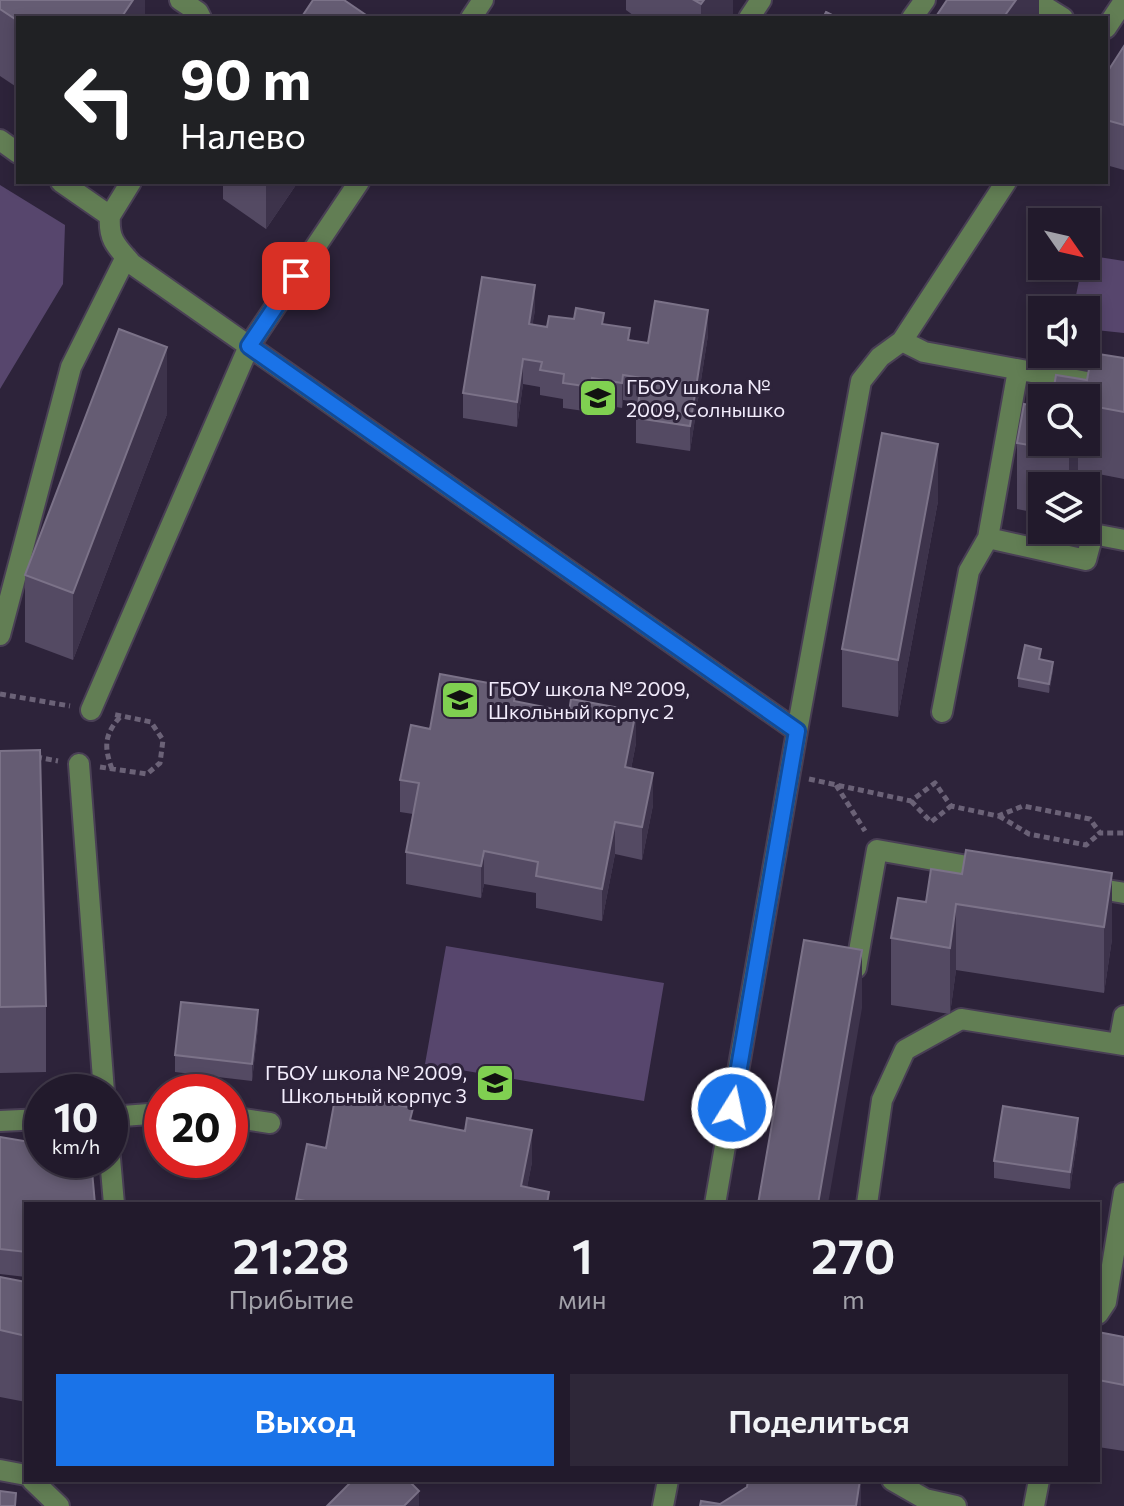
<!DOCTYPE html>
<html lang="ru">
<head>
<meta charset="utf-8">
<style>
	body { margin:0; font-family:Commissioner,sans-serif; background:#2e2738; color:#f1f3f6; height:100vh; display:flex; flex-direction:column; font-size:30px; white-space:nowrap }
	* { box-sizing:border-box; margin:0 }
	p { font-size:26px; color:#a2a1a9 }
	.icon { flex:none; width:44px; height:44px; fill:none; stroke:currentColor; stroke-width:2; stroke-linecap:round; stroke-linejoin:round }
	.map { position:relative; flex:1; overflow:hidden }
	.drawer { position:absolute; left:24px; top:1202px; width:1076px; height:280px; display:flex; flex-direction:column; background:#221a2c; border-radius:0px; box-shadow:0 4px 12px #0003,0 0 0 2px #3f3848 }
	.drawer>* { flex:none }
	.top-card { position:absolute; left:16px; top:16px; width:1092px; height:168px; border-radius:0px; box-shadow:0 4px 12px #0003,0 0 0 2px #3f3848; background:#202124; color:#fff; overflow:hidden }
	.needle { width:52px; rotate:124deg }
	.buttons { position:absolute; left:1028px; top:208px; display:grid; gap:16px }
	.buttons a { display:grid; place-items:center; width:72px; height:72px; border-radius:0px; background:#221a2c; box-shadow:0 4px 12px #0003,0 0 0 2px #3f3848; font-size:40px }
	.speed { position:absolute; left:24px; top:1074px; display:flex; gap:16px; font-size:40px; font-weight:700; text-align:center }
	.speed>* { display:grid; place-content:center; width:104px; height:104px; border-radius:50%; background:#221a2c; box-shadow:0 4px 12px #0003,0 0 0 2px #3f3848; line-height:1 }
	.speed small { font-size:20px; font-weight:400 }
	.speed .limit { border:12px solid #d22; background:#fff; color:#111 }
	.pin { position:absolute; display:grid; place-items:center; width:68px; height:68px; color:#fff; margin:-34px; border-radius:16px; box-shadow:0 4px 12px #0006 }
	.me { position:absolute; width:88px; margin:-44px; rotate:10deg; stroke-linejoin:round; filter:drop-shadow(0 0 6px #0008) }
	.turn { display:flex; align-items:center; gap:28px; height:168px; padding:0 32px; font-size:36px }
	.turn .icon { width:104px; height:104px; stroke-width:2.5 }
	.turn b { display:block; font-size:56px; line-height:68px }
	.eta { display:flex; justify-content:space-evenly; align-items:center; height:136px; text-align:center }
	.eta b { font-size:48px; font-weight:600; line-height:56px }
	.cta { display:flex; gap:16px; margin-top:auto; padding:16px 32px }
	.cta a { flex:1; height:92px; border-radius:0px; background:#1a73e8; color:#fff; font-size:32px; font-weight:600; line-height:92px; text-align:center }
	.cta a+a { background:#2e2738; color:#f1f3f6 }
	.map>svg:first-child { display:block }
	.green { fill:#57466d }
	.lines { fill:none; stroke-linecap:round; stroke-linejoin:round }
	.minor-casing { stroke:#493f55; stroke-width:24 }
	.path { stroke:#6b6277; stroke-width:5; stroke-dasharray:6 4; stroke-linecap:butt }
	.minor { stroke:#627e54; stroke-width:20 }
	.wall { fill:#544a63 }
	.shaded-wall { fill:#3d334b }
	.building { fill:#655c73; stroke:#7b7288; stroke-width:2 }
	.route-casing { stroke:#114b97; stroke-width:20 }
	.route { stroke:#1a73e8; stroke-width:14 }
	.labels { text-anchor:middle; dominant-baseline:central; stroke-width:6; stroke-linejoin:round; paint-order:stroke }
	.poi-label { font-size:20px; fill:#f2ecfc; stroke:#2d233a; text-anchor:start }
</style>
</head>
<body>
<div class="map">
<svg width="1124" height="1506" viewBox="0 0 1124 1506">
	<rect width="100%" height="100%" fill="#2d233a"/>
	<path class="green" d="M0,185L65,225L63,284L0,389Z
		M1086,255L1124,261V333L1086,329V310H1073L1082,266H1086Z
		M446,946L664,983L644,1101L425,1064Z"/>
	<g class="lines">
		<defs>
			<path id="minor" d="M180,0L198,12L201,18
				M1034,0L1063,18
				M471,18L483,0
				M749,18L761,0
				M912,18L925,0
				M1106,28L1124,1
				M0,140L18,153
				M61,182L110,216C108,240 117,247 132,264L797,731
				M110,216L131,182
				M902,341L924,352L1124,389
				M1018,370L988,538L1086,560L1093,534L1124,540
				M0,635L71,367L126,257
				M91,710L249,346L359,182
				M942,712L969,571L988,538
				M79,764L104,1092
				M1089,887L1124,893
				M856,968L877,850L990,870
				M1119,1044L1124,1016
				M110,1117L162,1113
				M230,1117L270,1123
				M0,1121L42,1119
				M110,1158L114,1204
				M715,1204L797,731L861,381L880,357L902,341L1006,182
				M867,1204L882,1100L905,1050L961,1019L1124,1045
				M1098,1314L1106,1302L1124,1193
				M0,1470L26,1475
				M32,1480L59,1506
				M892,1480L925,1499L956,1506
				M663,1506L668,1480
				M1034,1506L1039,1480"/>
		</defs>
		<use href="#minor" class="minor-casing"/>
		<path class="path" d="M0,694L70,706
			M36,757L58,761
			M100,767L147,774L160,763L163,740L151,722L112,714
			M112,769C104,747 104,735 120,717
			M809,779L911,801L935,783L951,806L998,816L1023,806L1090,819L1100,833H1124
			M836,785L865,831
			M911,801L931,822L951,806
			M999,816L1029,834L1086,845L1100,833"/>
		<use href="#minor" class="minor"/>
	</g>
	<path class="wall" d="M0,0H145V18H18V88L0,76Z
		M626,0H733V15L731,18H637L626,10Z
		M1124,46V170L1106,165V74Z
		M223,182H298L266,229L223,199Z
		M535,310L532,325L547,327L604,324L630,340L648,343L708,335L690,451L636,443V418L639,402L623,400L622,408L592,403L591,412L563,408V399L540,395V387L523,384L517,427L463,418V393Z
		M1124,358V479L1078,470L1075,486H1042V514L1017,509V443L1086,442L1087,380Z
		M167,414L73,660L25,642V575Z
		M938,501L898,717L842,707V649Z
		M1041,659L1053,670L1049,693L1018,687V678Z
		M516,702L636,743L631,769L653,805L642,860L615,854L602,921L536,908V893L484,884L481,898L406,884V852L413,814L400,812V780L430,729Z
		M0,751L46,1006V1072L0,1073Z
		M1112,873V939L1104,993L956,970L950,1014L891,1005V938L926,902L962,874Z
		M258,1027L252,1081L175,1072V1055Z
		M413,1121L532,1162L527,1187L549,1204H296V1199L326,1148Z
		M1078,1135L1070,1189L994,1178V1161Z
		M0,1137L26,1204V1277L0,1274Z
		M0,1277L26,1282V1402L0,1397Z
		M1098,1332L1124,1337V1451L1098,1447Z"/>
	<path class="shaded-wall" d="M133,0H145V18H121Z
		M704,0H733V15L731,18H701V4Z
		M1016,0H1039V18H1003Z
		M266,182H298L266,229Z
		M535,285V310L529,349V324Z
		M708,310V335L690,451V426Z
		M167,347V414L73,660V593Z
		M523,359V384L517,427V402Z
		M623,375V400L622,408V383Z
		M592,378V403L591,412V387Z
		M1071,442H1078V470L1075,486H1069V452Z
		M938,444V501L898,717V660Z
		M1053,662V670L1049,693V684Z
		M636,711V743L625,800V767Z
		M653,773V805L642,860V827Z
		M615,822V854L602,921V889Z
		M484,851V884L481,898V866Z
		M1112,873V939L1104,993V927Z
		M956,904V970L950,1014V948Z
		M862,950V1008L828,1204H818Z
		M258,1010V1027L252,1081V1064Z
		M1078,1118V1135L1070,1189V1172Z
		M532,1130V1162L524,1204L521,1186Z
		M861,1480V1506H856Z
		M419,1491V1506H404Z"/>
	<path class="building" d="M0,0H133L121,18H18V21L0,9Z
		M313,0H344L366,15L364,18H301Z
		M694,0H704L701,4Z
		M947,0H1016L1003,18H935Z
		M826,12L838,18H823Z
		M1124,46V125L1106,120V74Z
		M482,277L535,285L529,324L547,327L549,316L574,319L576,308L604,313L602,324L630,328L628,340L648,343L655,301L708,310L690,426L636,418L642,378L623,375L622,383L592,378L591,387L563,383L564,374L540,370L542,362L523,359L517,402L463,393Z
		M119,329L167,347L73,593L25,575Z
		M1092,353L1124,358V412L1086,405V398H1052L1056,375L1087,380Z
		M1024,404L1042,407V442H1071L1069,452L1017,443Z
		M882,433L938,444L898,660L842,649Z
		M1025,645L1041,649L1039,659L1053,662L1049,684L1018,678Z
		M440,674L516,688L514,701L569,712L571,699L636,711L625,767L653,773L642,827L615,822L602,889L536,876L538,862L484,851L481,866L406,852L419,783L400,780L411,725L430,729Z
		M40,750L46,1006L0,1007V751Z
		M966,850L1112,873L1104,927L956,904L950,948L891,938L898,898L926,902L931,869L962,874Z
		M804,940L862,950L818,1204H758Z
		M181,1002L258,1010L252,1064L175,1055Z
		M336,1093L413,1108L410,1120L465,1131L467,1118L532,1130L521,1186L549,1192L547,1204H315V1203L296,1199L307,1144L326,1148Z
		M1003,1106L1078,1118L1070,1172L994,1161Z
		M0,1137L42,1144V1160H91L95,1204H26V1252L0,1249Z
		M0,1277L26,1282V1336L0,1330Z
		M1098,1332L1124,1337V1385L1098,1380Z
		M353,1480H408L419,1491L404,1506H327Z
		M748,1480H860L856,1506H700L701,1501L720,1504L747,1487Z
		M0,1491L16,1493L15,1506H0Z"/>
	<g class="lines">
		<defs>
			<path id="route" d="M296,276L249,346L797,731L732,1108"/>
		</defs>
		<use href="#route" class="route-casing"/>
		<use href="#route" class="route"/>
	</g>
	<defs>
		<symbol id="school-square" viewBox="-11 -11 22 22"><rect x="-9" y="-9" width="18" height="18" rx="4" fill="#80d051" stroke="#2d233a"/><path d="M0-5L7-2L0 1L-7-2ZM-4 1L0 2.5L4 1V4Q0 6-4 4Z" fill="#111"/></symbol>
	</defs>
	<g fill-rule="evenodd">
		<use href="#school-square" x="576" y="376" width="44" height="44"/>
		<use href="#school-square" x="438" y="678" width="44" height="44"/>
		<use href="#school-square" x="473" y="1061" width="44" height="44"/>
	</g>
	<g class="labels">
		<g class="poi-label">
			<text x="626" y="386">ГБОУ школа №<tspan x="626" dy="23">2009, Солнышко</tspan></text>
			<text x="488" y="688">ГБОУ школа № 2009,<tspan x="488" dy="23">Школьный корпус 2</tspan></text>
			<text x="467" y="1072" text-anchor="end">ГБОУ школа № 2009,<tspan x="467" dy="23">Школьный корпус 3</tspan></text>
		</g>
	</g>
</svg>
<div class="buttons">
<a><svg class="needle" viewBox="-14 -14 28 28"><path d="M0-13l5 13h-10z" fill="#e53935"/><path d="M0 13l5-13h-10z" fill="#a2a1a9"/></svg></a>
<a><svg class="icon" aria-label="sound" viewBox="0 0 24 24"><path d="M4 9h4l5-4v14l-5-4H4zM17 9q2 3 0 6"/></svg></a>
<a><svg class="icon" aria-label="search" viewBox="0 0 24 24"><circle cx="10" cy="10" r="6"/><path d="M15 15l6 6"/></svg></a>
<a><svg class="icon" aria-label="layers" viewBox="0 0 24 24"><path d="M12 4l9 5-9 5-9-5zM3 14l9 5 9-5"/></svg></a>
</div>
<div class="speed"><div>10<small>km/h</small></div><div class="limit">20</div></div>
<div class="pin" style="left:296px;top:276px;background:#d93025"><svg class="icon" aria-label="arrive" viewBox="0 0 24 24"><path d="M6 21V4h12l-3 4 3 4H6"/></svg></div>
<svg class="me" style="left:732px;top:1108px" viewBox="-20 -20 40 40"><circle r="17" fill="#1a73e8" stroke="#fff" stroke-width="3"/><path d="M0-11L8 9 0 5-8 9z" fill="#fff"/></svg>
<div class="top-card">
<div class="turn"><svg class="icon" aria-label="left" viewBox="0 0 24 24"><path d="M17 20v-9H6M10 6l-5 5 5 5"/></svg><div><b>90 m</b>Налево</div></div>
</div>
<section class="drawer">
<div class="eta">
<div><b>21:28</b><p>Прибытие</p></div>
<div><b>1</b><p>мин</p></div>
<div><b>270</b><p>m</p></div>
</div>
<div class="cta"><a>Выход</a><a>Поделиться</a></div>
</section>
</div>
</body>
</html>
